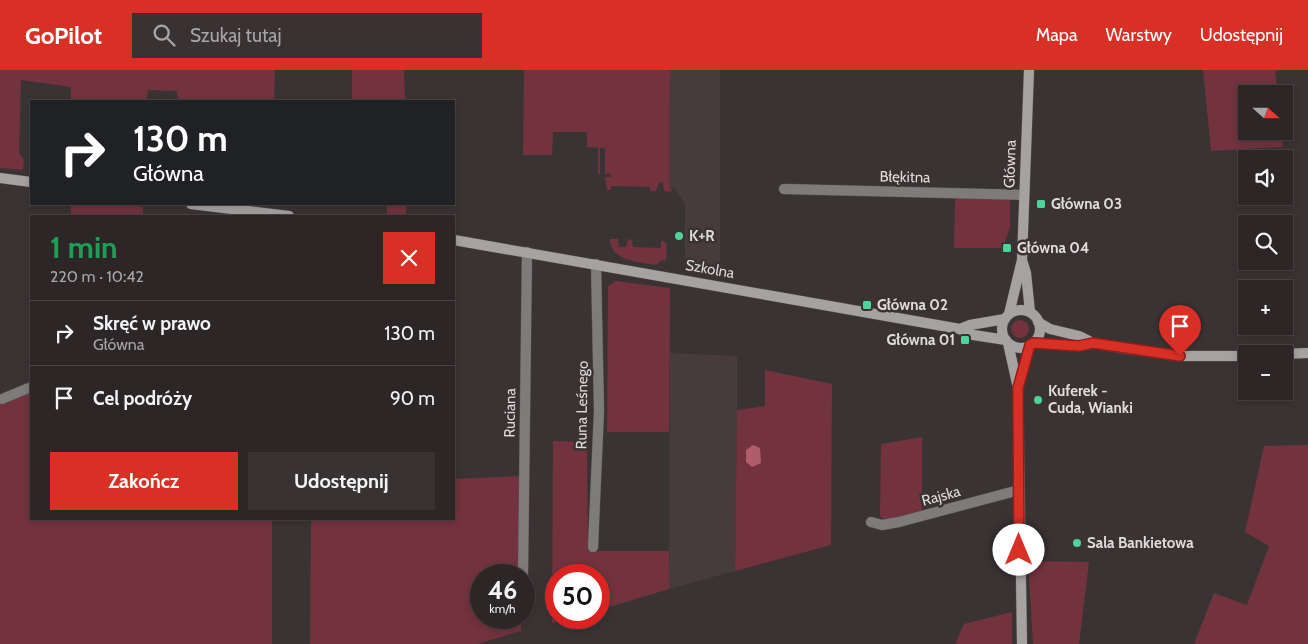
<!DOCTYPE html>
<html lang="pl">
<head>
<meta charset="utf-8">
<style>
	body { margin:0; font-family:Cabin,sans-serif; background:#383233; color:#f1f3f6; height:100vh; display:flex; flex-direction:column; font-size:19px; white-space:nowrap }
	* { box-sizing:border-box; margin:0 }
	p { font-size:16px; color:#a6a5a7 }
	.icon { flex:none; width:28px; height:28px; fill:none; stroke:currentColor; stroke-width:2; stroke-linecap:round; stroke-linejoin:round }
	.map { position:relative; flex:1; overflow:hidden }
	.drawer { position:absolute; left:30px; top:145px; width:425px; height:305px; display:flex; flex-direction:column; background:#2c2627; border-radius:0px; box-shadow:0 2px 8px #0003,0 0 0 1px #484344 }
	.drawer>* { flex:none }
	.hud { position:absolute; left:30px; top:30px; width:425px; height:105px; border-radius:0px; box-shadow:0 2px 8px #0003,0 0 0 1px #484344; background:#202124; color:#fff; overflow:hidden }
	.needle { width:32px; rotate:111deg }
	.tools { position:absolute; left:1238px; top:15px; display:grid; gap:10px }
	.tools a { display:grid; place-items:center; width:55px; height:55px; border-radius:0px; background:#2c2627; box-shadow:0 2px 8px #0003,0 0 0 1px #484344; font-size:25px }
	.speed { position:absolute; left:470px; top:494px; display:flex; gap:10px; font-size:25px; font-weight:700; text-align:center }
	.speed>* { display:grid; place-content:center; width:65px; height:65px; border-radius:50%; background:#2c2627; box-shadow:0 2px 8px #0003,0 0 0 1px #484344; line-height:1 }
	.speed small { font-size:12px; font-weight:400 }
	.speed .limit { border:8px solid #d22; background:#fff; color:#111 }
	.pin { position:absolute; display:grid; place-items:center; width:42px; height:42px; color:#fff; margin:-51px -21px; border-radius:50% 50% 50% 0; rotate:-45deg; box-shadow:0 0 5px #0007 }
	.pin .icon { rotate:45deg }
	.me { position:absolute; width:55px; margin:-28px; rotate:0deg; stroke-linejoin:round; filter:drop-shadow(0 0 4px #0008) }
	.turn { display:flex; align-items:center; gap:18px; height:105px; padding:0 20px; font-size:22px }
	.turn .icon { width:65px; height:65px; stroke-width:2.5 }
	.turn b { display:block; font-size:35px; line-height:42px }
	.round { display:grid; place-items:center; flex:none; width:52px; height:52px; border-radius:0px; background:#383233 }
	.summary { display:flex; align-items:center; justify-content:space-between; height:85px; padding:0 20px }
	h1 { font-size:30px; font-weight:800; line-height:38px; color:#1e9e55 }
	.action { display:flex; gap:10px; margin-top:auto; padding:10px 20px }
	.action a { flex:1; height:58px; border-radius:0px; background:#d93025; color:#fff; font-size:20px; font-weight:800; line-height:58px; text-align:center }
	.action a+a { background:#383233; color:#f1f3f6 }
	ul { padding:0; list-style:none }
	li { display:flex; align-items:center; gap:15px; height:65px; padding:0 20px; border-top:1px solid #484344 }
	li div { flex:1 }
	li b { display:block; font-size:19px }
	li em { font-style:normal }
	header { display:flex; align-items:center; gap:30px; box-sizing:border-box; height:70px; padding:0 25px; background:#d93025; color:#fff }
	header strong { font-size:24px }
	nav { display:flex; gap:28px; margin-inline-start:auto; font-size:18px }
	.search { width:350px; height:45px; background:#383233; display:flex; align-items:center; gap:12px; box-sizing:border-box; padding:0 18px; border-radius:0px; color:#a6a5a7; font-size:19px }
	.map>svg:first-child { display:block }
	.built { fill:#483b3c }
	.green { fill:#72333e }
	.water { fill:#b15c6a }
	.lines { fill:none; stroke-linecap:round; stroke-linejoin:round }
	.street-casing { stroke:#585152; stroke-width:11 }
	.secondary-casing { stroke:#585152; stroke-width:11 }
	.street { stroke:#7e7b7b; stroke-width:10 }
	.secondary { stroke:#a7a2a2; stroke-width:10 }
	.route-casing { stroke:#8d1f18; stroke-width:12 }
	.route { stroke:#d93025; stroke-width:9 }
	.poi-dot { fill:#4fd399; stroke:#3a3334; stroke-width:2 }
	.labels { text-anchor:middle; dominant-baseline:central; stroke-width:5; stroke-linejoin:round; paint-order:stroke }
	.street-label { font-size:15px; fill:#dfdbdb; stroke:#3a3334 }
	.poi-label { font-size:15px; font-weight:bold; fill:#dfdbdb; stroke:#3a3334; text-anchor:start }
</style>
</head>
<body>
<header>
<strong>GoPilot</strong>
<div class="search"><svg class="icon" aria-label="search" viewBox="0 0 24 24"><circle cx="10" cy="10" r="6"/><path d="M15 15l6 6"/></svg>Szukaj tutaj</div>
<nav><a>Mapa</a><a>Warstwy</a><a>Udostępnij</a></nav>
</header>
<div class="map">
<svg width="1308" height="574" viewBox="0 0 1308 574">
	<rect width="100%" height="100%" fill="#3a3334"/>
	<path class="built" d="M670,0H720V204L685,199V134L674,118H669Z
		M670,283L737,286V340L735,501L669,519Z"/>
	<path class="green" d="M0,0H275L274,31H178L177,21L148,20L147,31H71V17L21,10L19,83L24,90L23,100L0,98Z
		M352,0H404L405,31H352Z
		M524,0H670L669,118L673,119L670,122L664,121L663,112L659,113L656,121H650V117L611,116V120H607L605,107H610L611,104H605V78H600V104H598V78L587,77V62H553L552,85H523Z
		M1203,0H1282L1275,1L1278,24H1246V61H1281L1283,77L1211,81Z
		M955,128L1010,129V157L1003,178H954Z
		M71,134H124L143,137V146H71Z
		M387,134H406V146H387Z
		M610,169H618L619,177H626L628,169L632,170L633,177L661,178V171H664L667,175L666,191L662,190L656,195C639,192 610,191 610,169Z
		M616,211L670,218L669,362H607L608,216Z
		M1011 259a9 9 0 1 1 18 0a9 9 0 1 1-18 0Z
		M765,300L832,314L831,475L735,501L737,340L765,336Z
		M31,321V449H272V574H0V332Z
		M922,367V442L886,451L880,446L881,374Z
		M553,371L587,372L588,481H669V519L599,540V505H556V548H571L552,553Z
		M1308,375V574H1194L1214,523L1247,535L1269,476L1245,462L1264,376Z
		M521,406V505H481V548H521V561L477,574H310L311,449H454V409Z
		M1028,491L1089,492L1079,574H1033Z
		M1012,542V574H955L964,554Z"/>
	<path class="water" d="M753,375L760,378L761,393L752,397L746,392V380Z"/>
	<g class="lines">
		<defs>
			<path id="street" d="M784,119L1024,125
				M2,329L31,317
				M871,452L882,455L899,452L1019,420
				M593,477L599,341L596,194
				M523,505L527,182"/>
			<path id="secondary" d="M0,108L31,112
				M191,134L289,146
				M454,170L960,259L967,264L1006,270
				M1022,190L1026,203L1030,242
				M1002 259a19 19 0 1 1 38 0a19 19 0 1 1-38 0Z
				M1009,244L1022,190L1029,0
				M1038,252L1050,259L1079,266L1093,273L1128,279L1185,286H1246
				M960,259L970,255L1005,249
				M1008,273L1018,318L1022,574
				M1033,273L1079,276L1093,273
				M1284,284L1308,283
				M1018,318L1030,275"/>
		</defs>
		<use href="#street" class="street-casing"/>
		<use href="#secondary" class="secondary-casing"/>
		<use href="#street" class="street"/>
		<use href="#secondary" class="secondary"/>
	</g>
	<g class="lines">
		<defs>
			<path id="route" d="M1019,480L1018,318L1030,275L1033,273L1079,276L1093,273L1180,286"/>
		</defs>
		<use href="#route" class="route-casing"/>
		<use href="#route" class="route"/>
	</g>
	<g class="poi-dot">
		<rect x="1036" y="129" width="10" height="10" rx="2.5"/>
		<circle cx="679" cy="166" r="5"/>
		<rect x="1002" y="173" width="10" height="10" rx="2.5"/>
		<rect x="862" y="230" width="10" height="10" rx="2.5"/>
		<rect x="960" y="265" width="10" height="10" rx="2.5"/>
		<circle cx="1038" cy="330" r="5"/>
		<circle cx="1077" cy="473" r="5"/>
	</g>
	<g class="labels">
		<g class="street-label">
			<text transform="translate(1010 94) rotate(-88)">Główna</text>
			<text transform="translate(905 107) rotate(1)">Błękitna</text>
			<text transform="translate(710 199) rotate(10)">Szkolna</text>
			<text transform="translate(582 335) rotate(-89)">Runa Leśnego</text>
			<text transform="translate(510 343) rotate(-89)">Ruciana</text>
			<text transform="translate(941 426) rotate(-15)">Rajska</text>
		</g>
		<g class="poi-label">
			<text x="1051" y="134">Główna 03</text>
			<text x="689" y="166">K+R</text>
			<text x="1017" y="178">Główna 04</text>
			<text x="877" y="235">Główna 02</text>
			<text x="955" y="270" text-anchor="end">Główna 01</text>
			<text x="1048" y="321">Kuferek -<tspan x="1048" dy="17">Cuda, Wianki</tspan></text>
			<text x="1087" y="473">Sala Bankietowa</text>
		</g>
	</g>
</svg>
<div class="tools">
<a><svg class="needle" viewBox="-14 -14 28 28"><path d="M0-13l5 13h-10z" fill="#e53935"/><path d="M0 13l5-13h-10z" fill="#a6a5a7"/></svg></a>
<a><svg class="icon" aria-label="sound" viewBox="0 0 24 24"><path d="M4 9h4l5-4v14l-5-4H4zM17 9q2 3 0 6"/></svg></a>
<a><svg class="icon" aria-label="search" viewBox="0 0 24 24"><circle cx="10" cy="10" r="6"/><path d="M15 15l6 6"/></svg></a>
<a>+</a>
<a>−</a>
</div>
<div class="speed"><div>46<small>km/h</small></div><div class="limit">50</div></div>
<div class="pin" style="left:1180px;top:286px;background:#d93025"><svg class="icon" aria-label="arrive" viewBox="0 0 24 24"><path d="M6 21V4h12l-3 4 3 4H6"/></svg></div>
<svg class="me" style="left:1019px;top:480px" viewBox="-20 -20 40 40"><circle r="19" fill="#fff"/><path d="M0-13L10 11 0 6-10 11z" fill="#d93025"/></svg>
<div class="hud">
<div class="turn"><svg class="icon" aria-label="right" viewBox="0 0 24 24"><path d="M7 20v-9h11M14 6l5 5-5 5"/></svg><div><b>130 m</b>Główna</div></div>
</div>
<section class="drawer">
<div class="summary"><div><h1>1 min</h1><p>220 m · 10:42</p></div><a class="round" style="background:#d93025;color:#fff"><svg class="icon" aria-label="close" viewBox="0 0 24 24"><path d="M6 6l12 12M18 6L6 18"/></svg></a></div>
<ul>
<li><svg class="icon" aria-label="right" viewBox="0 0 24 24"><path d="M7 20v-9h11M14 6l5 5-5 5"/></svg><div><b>Skręć w prawo</b><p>Główna</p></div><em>130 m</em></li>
<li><svg class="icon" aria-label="arrive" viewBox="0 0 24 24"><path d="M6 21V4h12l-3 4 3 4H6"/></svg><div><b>Cel podróży</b></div><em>90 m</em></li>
</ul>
<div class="action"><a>Zakończ</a><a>Udostępnij</a></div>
</section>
</div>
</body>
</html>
